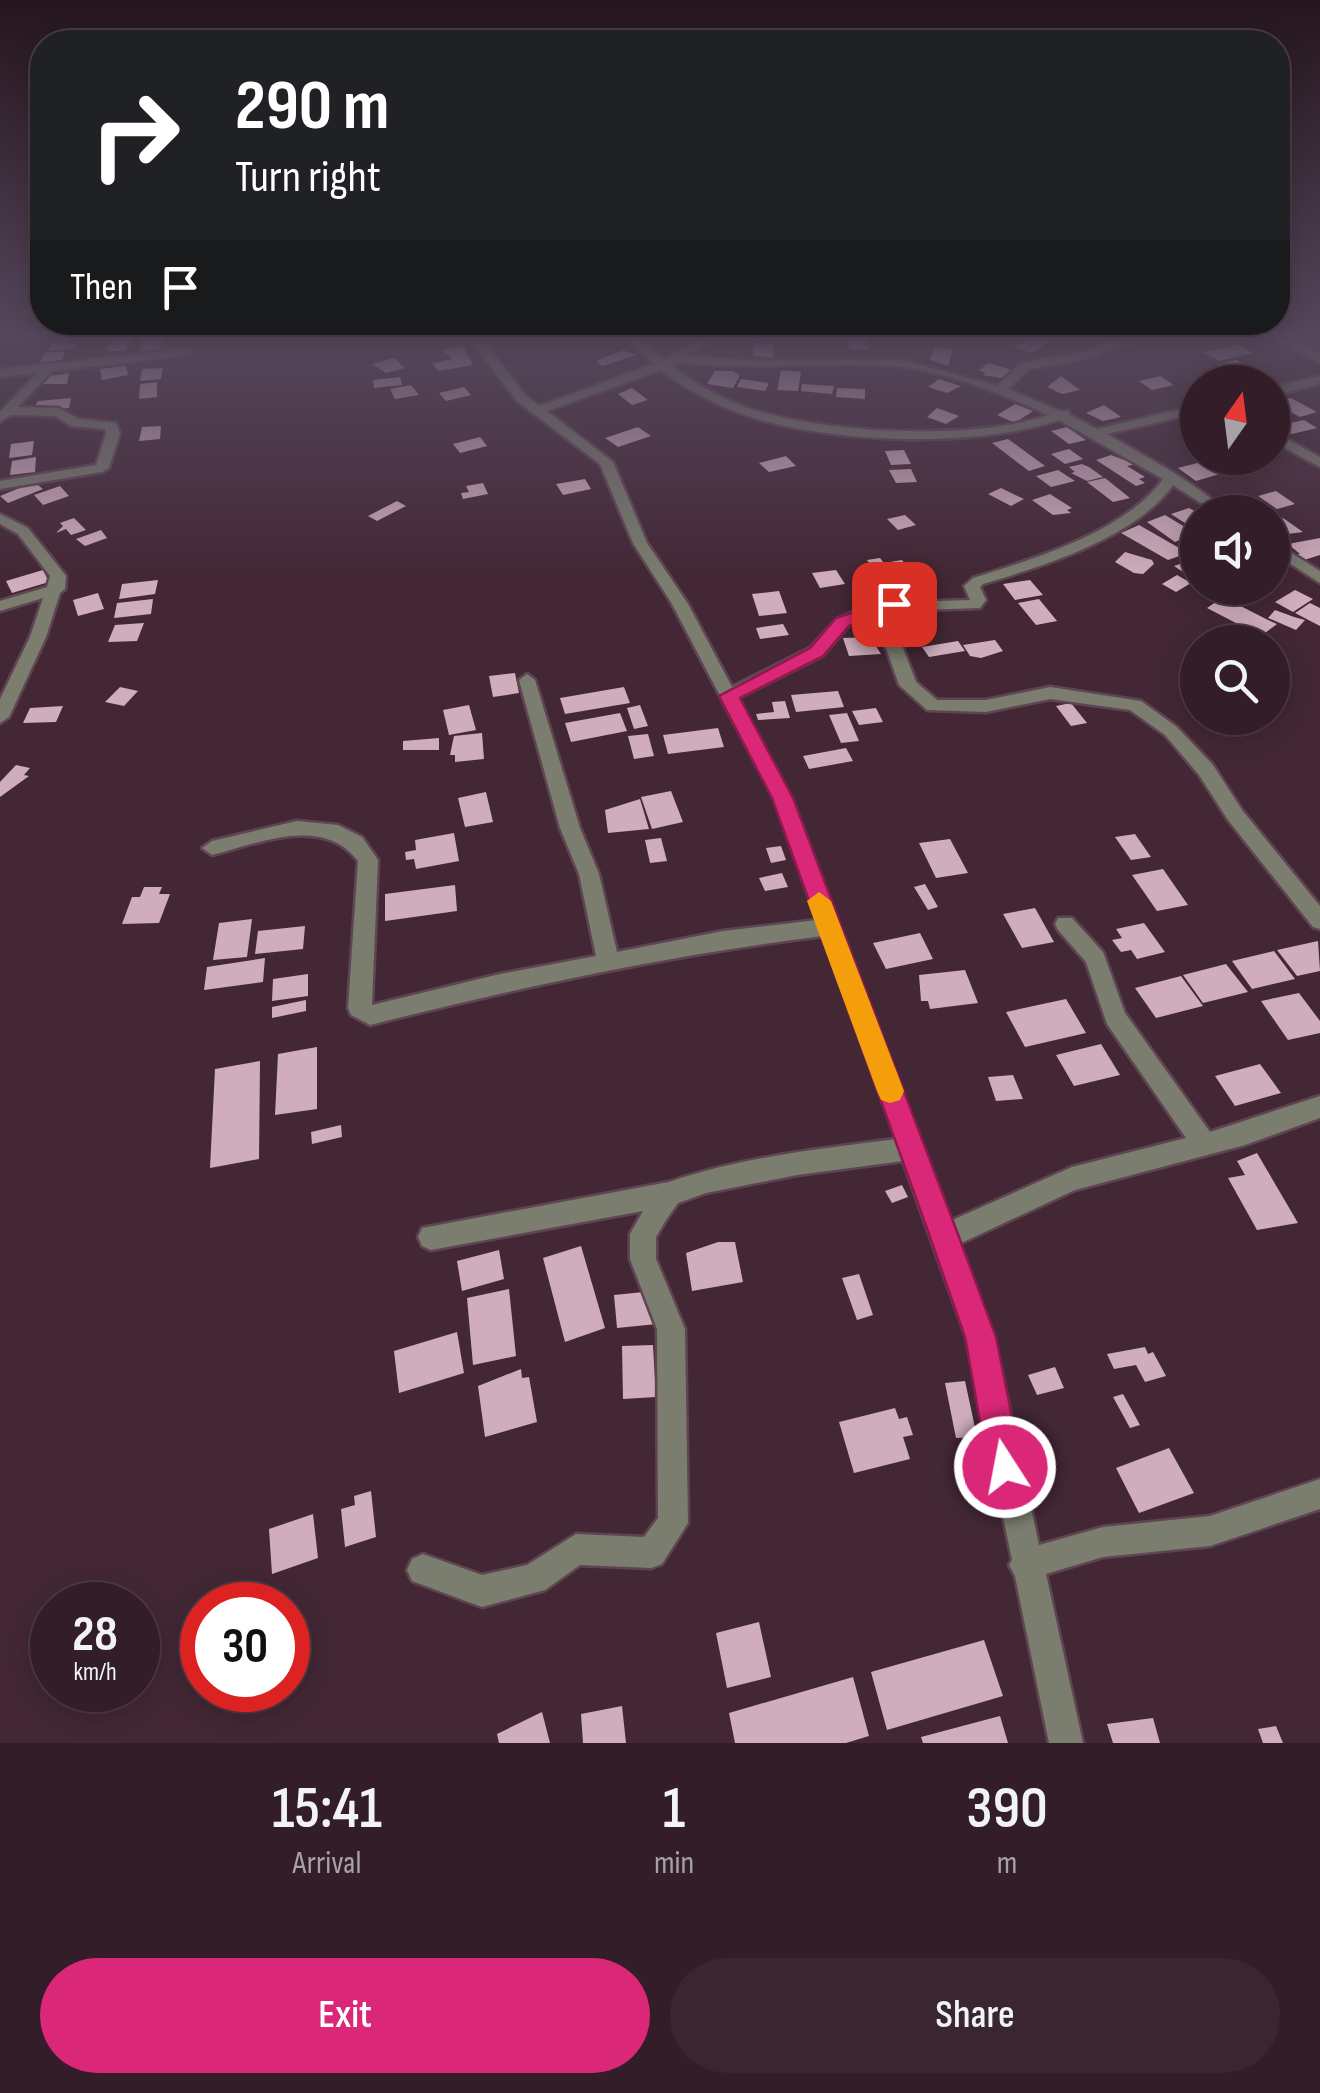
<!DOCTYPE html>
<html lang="en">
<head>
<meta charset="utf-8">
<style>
	body { margin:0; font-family:"Sofia Sans Condensed",sans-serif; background:#3a2630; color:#f1f3f6; height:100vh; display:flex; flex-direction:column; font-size:38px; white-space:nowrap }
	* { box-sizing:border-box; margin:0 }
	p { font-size:32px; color:#a8a2a8 }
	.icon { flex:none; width:55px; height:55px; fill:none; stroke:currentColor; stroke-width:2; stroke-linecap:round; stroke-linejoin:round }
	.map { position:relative; height:1743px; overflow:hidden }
	.panel { display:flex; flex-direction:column; background:#321d28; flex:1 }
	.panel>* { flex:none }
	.banner { position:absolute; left:30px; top:30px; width:1260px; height:305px; border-radius:40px; box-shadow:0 5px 25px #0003,0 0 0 2px #4d3b45; background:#202124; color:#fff; overflow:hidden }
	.needle { width:65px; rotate:14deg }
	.tools { position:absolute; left:1180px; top:365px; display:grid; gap:20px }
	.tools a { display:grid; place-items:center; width:110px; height:110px; border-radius:50%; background:#321d28; box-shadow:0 5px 25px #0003,0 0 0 2px #4d3b45; font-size:50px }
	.speed { position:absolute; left:30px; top:1582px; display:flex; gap:20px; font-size:50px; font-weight:700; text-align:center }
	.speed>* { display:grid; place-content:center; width:130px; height:130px; border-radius:50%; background:#321d28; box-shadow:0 5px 25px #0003,0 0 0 2px #4d3b45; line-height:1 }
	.speed small { font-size:25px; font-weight:400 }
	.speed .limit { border:15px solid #d22; background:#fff; color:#111 }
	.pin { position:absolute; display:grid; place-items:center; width:85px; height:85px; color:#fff; margin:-42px; border-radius:20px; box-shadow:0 5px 15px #0006 }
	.me { position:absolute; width:110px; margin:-55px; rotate:349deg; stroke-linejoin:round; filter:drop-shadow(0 0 8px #0008) }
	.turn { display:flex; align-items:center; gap:35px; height:210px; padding:0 40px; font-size:45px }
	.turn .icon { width:130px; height:130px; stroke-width:2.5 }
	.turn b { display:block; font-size:70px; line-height:85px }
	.then { display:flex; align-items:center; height:95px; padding:0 40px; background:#0003; gap:20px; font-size:38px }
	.eta { display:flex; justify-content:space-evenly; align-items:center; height:170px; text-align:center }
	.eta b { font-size:60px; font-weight:600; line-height:70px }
	.action { display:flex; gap:20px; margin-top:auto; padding:20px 40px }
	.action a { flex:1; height:115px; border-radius:60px; background:#db2777; color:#fff; font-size:40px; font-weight:600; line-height:115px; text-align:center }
	.action a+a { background:#3a2630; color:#f1f3f6 }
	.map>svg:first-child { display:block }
	.building { fill:#d0adbd }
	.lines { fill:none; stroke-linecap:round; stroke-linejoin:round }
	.minor-casing { stroke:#5f4552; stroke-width:5 }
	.minor { fill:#7b7d6f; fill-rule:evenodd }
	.route { fill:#db2777; stroke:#8e194d; stroke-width:2.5 }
	.slow { fill:#f59e0b }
</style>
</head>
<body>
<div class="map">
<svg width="1320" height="1743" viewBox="0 0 1320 1743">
	<rect width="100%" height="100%" fill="#432735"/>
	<path class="building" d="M58,335H73L70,343L75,342V348L48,351Z
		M848,335H865L868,350L849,349Z
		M1034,335L1052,340L1032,353L1014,347Z
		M132,338L126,351H106L113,339Z
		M164,338L159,350L140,351L142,339Z
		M754,343L774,344L773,358L753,356Z
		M1238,345L1253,353L1219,361L1204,352Z
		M463,346L473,365L438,371L432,363L453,359L441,350Z
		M934,347L953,349L948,366L930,360Z
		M623,350L636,355L602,366L596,361Z
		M65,351L61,364L39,365L44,353Z
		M394,358L405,368L386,373L372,364Z
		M1236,360L1252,369L1233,373L1217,365Z
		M989,363L1012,370L1002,378L983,375L986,373L979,370Z
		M126,366L128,375L102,380L100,369Z
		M163,368L161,379L140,381L142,369Z
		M781,370L801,372L798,391L777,390Z
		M715,371H732L740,375L733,388L707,384Z
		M69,373L67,384H41L48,376Z
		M1061,376L1065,379L1080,390L1062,394L1047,387Z
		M1160,376L1174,385L1152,390L1139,381Z
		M400,377L402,385L374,388L373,380Z
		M741,379L769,383L765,391L737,387Z
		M939,379L961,386L947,393L928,387Z
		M157,382V397L139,399L140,384Z
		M802,384L834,386L832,394L801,391Z
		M411,385L419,395L395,399L390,389Z
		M464,387L471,395L446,401L439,393Z
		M632,388L648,400L632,405L618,394Z
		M837,388L865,389V399L836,397Z
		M1272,396L1281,401L1291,398L1317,412L1300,417L1275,404Z
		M71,398L69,408L31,412L38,401Z
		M1015,404L1033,411L1015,423L997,415Z
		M1104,405L1121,417L1103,421L1086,413Z
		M937,408L959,416L946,424L927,417Z
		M1304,420L1317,428L1292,434L1277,426Z
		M161,426L160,439L139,441L142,427Z
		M638,427L651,436L618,447L605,438Z
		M1067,427L1086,440L1069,444L1051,431Z
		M480,437L487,446L460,453L453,444Z
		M1008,439L1045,466L1029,471L992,443Z
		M34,441L32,455L9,458L11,444Z
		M1069,449L1083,459L1065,464L1051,454Z
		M904,450L911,464L891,465L885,451Z
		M1111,455L1135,464L1127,466L1145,477L1139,479L1145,483L1136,486L1096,460Z
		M786,456L796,466L769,472L759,463Z
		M36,457L35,472L10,475L12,461Z
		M1205,461L1223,473L1196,481L1178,468Z
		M1082,464L1089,467L1103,477L1087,481L1071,473L1075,472L1069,467Z
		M911,469L917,482L896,483L889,470Z
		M1058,470L1075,481L1051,487L1036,476Z
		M1105,478L1130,498L1113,502L1087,482Z
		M585,479L591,489L563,495L556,484Z
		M34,482L43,489L8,503L0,496Z
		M483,483L488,494L463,499L461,493L469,492L466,486Z
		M60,486L69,496L43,505L34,495Z
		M1001,488L1024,499L1011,506L988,494Z
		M1276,491L1295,504L1277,509L1258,496Z
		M1050,494L1072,508L1067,510L1071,513L1053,515L1032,500Z
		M397,501L406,506L377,521L368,516Z
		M1189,508L1198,513L1194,529L1171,514Z
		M905,515L916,525L898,530L887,519Z
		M1165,515L1195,533L1175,542L1147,522Z
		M74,518L86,530L71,535L66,529L56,533L63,526L60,523Z
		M1283,518L1303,532L1272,536V521Z
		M1139,525L1188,553L1168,560L1121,533Z
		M101,530L107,538L85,546L76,539Z
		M1320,538V555L1301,561L1295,555L1300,554L1288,544Z
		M1125,552L1152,560L1154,564L1143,574L1134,573L1115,562Z
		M880,558L884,563L902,560L911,572L880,578L867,560Z
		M1198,558V582L1174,566Z
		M43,570L49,582L12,593L6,581Z
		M836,570L845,584L820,588L812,573Z
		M1177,575L1191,583L1176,592L1162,584Z
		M158,580L155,594L119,599L122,584Z
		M1030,580L1043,595L1015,600L1003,584Z
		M1295,590L1313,599L1293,612L1275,602Z
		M779,591L787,613L759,616L752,594Z
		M98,593L104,609L78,616L73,600Z
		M1223,597L1268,620L1277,624L1261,636L1207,608Z
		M153,599L151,614L114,618L117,603Z
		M1039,599L1057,621L1036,625L1018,603Z
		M1310,603L1320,608V626L1295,613Z
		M1275,610L1294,617L1305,620L1296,630L1268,618Z
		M144,623L137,641L108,642L115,625Z
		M783,624L789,635L760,639L756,628Z
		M870,637L881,654L849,656L843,638Z
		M995,640L1003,651L981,658L970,656L963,645Z
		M958,641L965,651L929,657L922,647Z
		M515,673L519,693L493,697L489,676Z
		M120,687L138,691L124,706L105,702Z
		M624,687L630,703L565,714L560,698Z
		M838,691L844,707L796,712L791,695Z
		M785,701L790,718L758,720L756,714L774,712L772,702Z
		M1071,703L1087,723L1071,726L1056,706Z
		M469,705L476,730L449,735L443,710Z
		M640,705L648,726L634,729L627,708Z
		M63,706L56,722L23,723L30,708Z
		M876,708L883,722L859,725L852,711Z
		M620,713L627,731L571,742L565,723Z
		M847,713L859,741L841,743L829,715Z
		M718,728L724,747L668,754L663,735Z
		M482,733L484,759L455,762V755H450L454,736Z
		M648,734L654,756L634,759L628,736Z
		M439,738V750H403V741Z
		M846,748L853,761L809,769L803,756Z
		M16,765L30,768L24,775L29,776L0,797V782Z
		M671,791L683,822L652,829L641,797Z
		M486,792L493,822L465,827L458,798Z
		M640,799L649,829L608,833L605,810Z
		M454,833L459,861L416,869L414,859L406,860L405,852L416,850L415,840Z
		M1135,834L1151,857L1131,860L1115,837Z
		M661,838L667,861L650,863L645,840Z
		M950,839L968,873L936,878L919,843Z
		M781,846L786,860L771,863L766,848Z
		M1163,869L1188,905L1157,911L1132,875Z
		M782,873L788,887L765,891L759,878Z
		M925,884L938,907L928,910L914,887Z
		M455,885L457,911L385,921V894Z
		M144,887H162L159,894H170L159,923L122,924L132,897H140Z
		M1035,908L1054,942L1022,948L1003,914Z
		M252,919L247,957L213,960L219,923Z
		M1144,923L1165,952L1137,959L1131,950L1121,952L1112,940L1122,938L1116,929Z
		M305,926L303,949L255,954L258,931Z
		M920,933L933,959L886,969L873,943Z
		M1318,941L1320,971L1297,976L1277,950Z
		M1274,951L1295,979L1252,989L1232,961Z
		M265,958L263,982L204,990L207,967Z
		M1226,964L1248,992L1203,1003L1183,975Z
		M965,970L978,1003L930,1009L928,1001H921L919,975Z
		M308,974V996L272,1001L273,979Z
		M1181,976L1203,1006L1156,1018L1135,988Z
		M1299,993L1320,1021V1033L1288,1040L1261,1001Z
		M1066,999L1086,1033L1025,1047L1006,1012Z
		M306,1000V1011L272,1018V1007Z
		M1101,1044L1120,1075L1074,1086L1056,1055Z
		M317,1047V1109L275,1115L278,1054Z
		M260,1061L259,1159L210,1168L215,1069Z
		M1260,1064L1281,1093L1235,1106L1215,1076Z
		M1013,1075L1023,1099L996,1101L988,1077Z
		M341,1125L342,1137L312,1144L311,1132Z
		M1257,1153L1298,1223L1257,1230L1228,1178L1245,1175L1237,1161Z
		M902,1185L908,1197L892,1203L885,1191Z
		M718,1242H735L743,1282L692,1291L686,1253Z
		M581,1246L605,1328L565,1342L543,1258Z
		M499,1250L504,1279L462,1291L457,1261Z
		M859,1274L873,1315L857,1320L842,1278Z
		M509,1289L516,1356L473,1365L467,1298Z
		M654,1291L657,1324L617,1328L614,1295Z
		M457,1332L464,1373L399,1393L394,1351Z
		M653,1345L656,1397L623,1399L622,1346Z
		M1145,1347L1148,1354L1153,1352L1166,1376L1145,1382L1136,1365L1114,1369L1107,1354Z
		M1055,1367L1064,1388L1037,1395L1028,1375Z
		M521,1369L522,1378L529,1377L537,1422L485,1437L478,1386Z
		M965,1381L977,1437L956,1438L945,1383Z
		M1123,1394L1140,1425L1130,1428L1113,1397Z
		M895,1408L899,1419L907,1417L913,1435L903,1437L910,1459L854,1473L839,1422Z
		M1169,1448L1194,1493L1139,1513L1116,1468Z
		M371,1491L376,1537L345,1547L341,1509L355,1505L354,1496Z
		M313,1514L318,1558L272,1574L269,1529Z
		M759,1622L771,1677L727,1688L716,1633Z
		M984,1640L1003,1696L887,1730L871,1672Z
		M853,1677L869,1736L846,1743H735L729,1713Z
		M622,1706L626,1743H583L581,1714Z
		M542,1712L550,1743H499L497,1734Z
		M1000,1716L1008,1743H923L921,1737Z
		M1153,1718L1160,1743H1113L1107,1724Z
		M1276,1726L1283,1743H1263L1258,1729Z"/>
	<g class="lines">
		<defs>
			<path id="minor" d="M467,335H479L525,395L539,406L654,364L623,335H635L664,360L704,335H717L687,356L758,361L902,360L997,386L1021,363L1084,352L1119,338L1177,335L1121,344L1091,358L1029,369L1008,389L1060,411H1069L1070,415L1097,429L1198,405V413L1107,434L1176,474L1231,512H1215L1173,485C1135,538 1043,566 983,584L980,587L986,600L980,608L889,611L916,682L937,700H986L1050,687L1141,701L1177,727L1213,765L1242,810L1320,906V929L1313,927L1228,820L1199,775L1165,735L1130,710L1050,699L986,712L927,710L899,685L874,614L849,625L822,656L738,698L792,799L950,1221L1072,1167L1186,1138L1107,1024L1086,962L1058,930L1055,924L1058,918H1072L1103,952L1125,1013L1210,1132L1320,1096V1118L1245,1145L1075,1190L959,1244L994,1337L1039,1545L1103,1527L1210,1516L1320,1479V1509L1210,1546L1103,1557L1046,1574L1083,1743H1049L1015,1576L1009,1565L1012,1560L966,1337L903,1161L797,1175L706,1193L678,1203L666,1220L656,1237V1259L685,1329L688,1523L662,1564L651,1568L580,1565L545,1590L482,1607L412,1581L407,1570L412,1559L423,1554L482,1575L527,1565L576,1534L644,1537L658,1518L657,1329L630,1259V1234L643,1211L431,1250L422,1246L418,1237L422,1228L669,1182C742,1157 819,1149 896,1139L823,936C669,955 520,987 370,1025L351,1015L348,1008L358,861C323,815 259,843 212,855L202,848L212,841L297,821L338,825L362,837L378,860L372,1005L500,974L596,956L579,874L560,828L519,680L527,674L535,680L580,828L599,874L617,952L723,931L817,920L774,799L672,604L633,543L600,464L517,401ZM678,362C753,372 827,359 902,367C951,373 1003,394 1048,415C972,441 821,434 745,407C718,397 694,383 671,366ZM661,370C684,387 707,401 734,411C818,444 974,449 1059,420L1163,479C1125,532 1033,559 973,578L964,586L970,600L873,603L837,619L810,648L732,687L688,604L647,543L613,462L547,411Z
				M1268,335H1282L1320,354V363Z
				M186,349L192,353L190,355L52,371L18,407L58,408L79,419L116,423L120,433L109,468L102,472L0,489V481L96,465L106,433L105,429L71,426L55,416L11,415L0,422V412L37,373L0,377V369Z
				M1320,376V384L1272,396V388Z
				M1272,431L1320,457V467L1272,441Z
				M0,514L28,528L66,576L65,589L60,593L46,637L9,717L0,723V699L30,637L43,598L0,611V601L47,587L50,576L18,534L0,524Z
				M1272,541L1320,571V583L1272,552Z"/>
		</defs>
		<use href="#minor" class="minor-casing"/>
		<use href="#minor" class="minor"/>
	</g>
	<linearGradient id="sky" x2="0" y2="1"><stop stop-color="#25151d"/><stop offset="0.58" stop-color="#55475c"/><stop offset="1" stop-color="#55475c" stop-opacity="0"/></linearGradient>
	<rect width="1320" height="579" fill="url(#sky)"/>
	<path class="route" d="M894,598L903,604L901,607L849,626L823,656L740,698L793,798L959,1237L996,1337L1022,1467L1017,1479L1005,1483L993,1479L988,1467L965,1337L930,1237L772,798L719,696L810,648L836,618Z"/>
	<path class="slow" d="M819,892L831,901L904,1091L900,1100L890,1103L881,1100L877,1091L807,901Z"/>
</svg>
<div class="tools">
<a><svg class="needle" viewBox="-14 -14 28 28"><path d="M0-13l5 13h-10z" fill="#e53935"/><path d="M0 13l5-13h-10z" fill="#a8a2a8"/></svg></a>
<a><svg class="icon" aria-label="sound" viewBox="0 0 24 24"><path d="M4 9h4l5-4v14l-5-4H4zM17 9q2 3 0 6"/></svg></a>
<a><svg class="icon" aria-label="search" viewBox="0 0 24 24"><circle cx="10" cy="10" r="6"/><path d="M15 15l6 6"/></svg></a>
</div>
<div class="speed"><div>28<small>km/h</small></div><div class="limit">30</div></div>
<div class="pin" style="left:894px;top:604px;background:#d93025"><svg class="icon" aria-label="arrive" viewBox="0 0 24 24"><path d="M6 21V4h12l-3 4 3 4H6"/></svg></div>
<svg class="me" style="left:1005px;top:1467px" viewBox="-20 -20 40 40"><circle r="17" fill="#db2777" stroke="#fff" stroke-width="3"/><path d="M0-11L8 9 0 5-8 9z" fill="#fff"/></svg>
<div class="banner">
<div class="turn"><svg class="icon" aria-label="right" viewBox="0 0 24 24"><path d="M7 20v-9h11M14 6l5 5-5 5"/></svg><div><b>290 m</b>Turn right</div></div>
<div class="then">Then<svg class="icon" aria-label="arrive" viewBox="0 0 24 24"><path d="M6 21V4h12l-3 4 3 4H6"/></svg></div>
</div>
</div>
<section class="panel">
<div class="eta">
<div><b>15:41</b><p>Arrival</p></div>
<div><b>1</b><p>min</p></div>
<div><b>390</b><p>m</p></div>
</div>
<div class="action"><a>Exit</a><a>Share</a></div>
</section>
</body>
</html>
